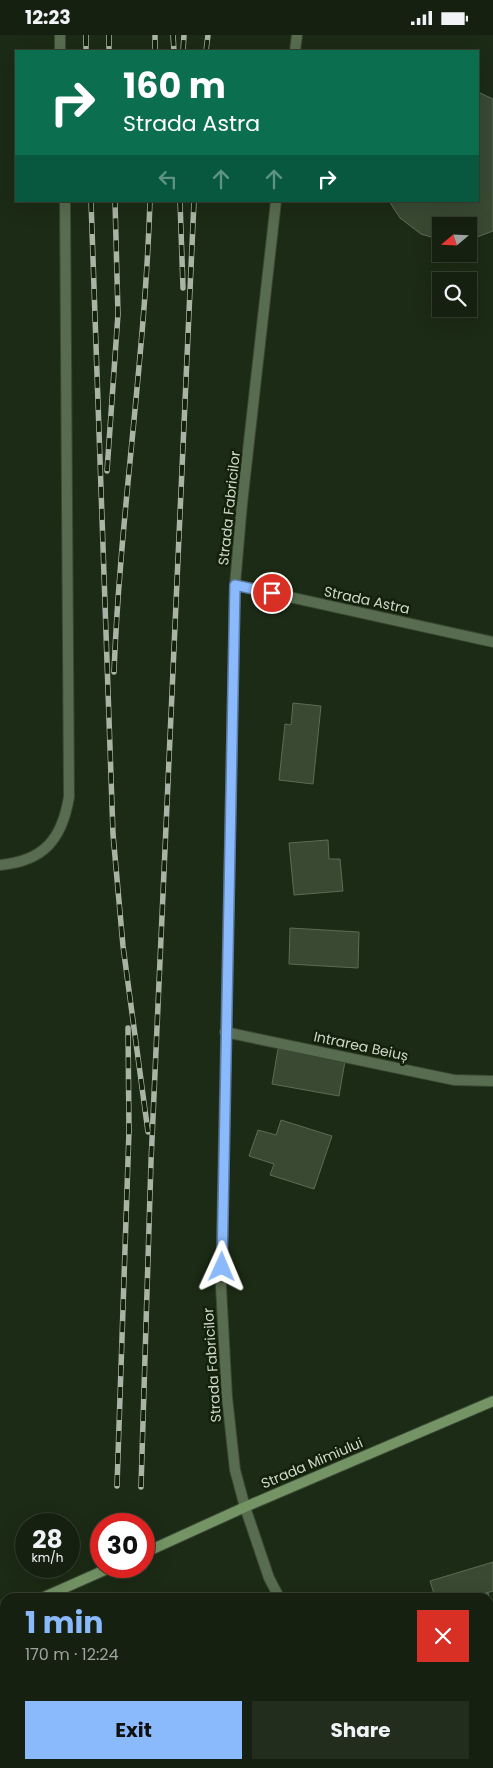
<!DOCTYPE html>
<html lang="en">
<head>
<meta charset="utf-8">
<style>
	body { margin:0; font-family:Poppins,sans-serif; background:#222d1e; color:#f1f3f6; height:100vh; display:flex; flex-direction:column; font-size:19px; white-space:nowrap }
	* { box-sizing:border-box; margin:0 }
	p { font-size:16px; color:#9da39f }
	.icon { flex:none; width:28px; height:28px; fill:none; stroke:currentColor; stroke-width:2; stroke-linecap:round; stroke-linejoin:round }
	.map { position:relative; flex:1; overflow:hidden }
	.side { position:absolute; left:0px; top:1558px; width:494px; height:176px; display:flex; flex-direction:column; background:#152010; border-radius:15px 15px 0 0; box-shadow:0 5px 20px #0002,0 0 0 1px #343e30 }
	.side>* { flex:none }
	.guide { position:absolute; left:15px; top:15px; width:464px; height:152px; border-radius:0px; box-shadow:0 5px 20px #0002,0 0 0 1px #343e30; background:#0b6e4f; color:#fff; overflow:hidden }
	.needle { width:32px; rotate:251deg }
	.fabs { position:absolute; left:432px; top:182px; display:grid; gap:10px }
	.fabs a { display:grid; place-items:center; width:45px; height:45px; border-radius:0px; background:#152010; box-shadow:0 5px 20px #0002,0 0 0 1px #343e30; font-size:25px }
	.speed { position:absolute; left:15px; top:1478px; display:flex; gap:10px; font-size:25px; font-weight:700; text-align:center }
	.speed>* { display:grid; place-content:center; width:65px; height:65px; border-radius:50%; background:#152010; box-shadow:0 5px 20px #0002,0 0 0 1px #343e30; line-height:1 }
	.speed small { font-size:12px; font-weight:400 }
	.speed .limit { border:8px solid #d22; background:#fff; color:#111 }
	.pin { position:absolute; display:grid; place-items:center; width:42px; height:42px; color:#fff; margin:-21px; border:2px solid #fff; border-radius:50%; box-shadow:0 1px 5px #0007 }
	.me { position:absolute; width:55px; margin:-28px; rotate:1deg; stroke-linejoin:round; filter:drop-shadow(0 0 4px #0008) }
	.turn { display:flex; align-items:center; gap:18px; height:105px; padding:0 25px; font-size:22px }
	.turn .icon { width:65px; height:65px; stroke-width:2.5 }
	.turn b { display:block; font-size:35px; line-height:42px }
	.lanes { display:flex; align-items:center; height:48px; padding:0 25px; background:#0003; justify-content:center; gap:25px; direction:ltr }
	.lanes .off { opacity:.35 }
	.round { display:grid; place-items:center; flex:none; width:52px; height:52px; border-radius:0px; background:#222d1e }
	.head { display:flex; align-items:center; justify-content:space-between; height:85px; padding:0 25px }
	h1 { font-size:30px; font-weight:700; line-height:38px; color:#8bbafc }
	.primary-button { display:flex; gap:10px; margin-top:auto; padding:10px 25px }
	.primary-button a { flex:1; height:58px; border-radius:0px; background:#8bbafc; color:#111; font-size:20px; font-weight:700; line-height:58px; text-align:center }
	.primary-button a+a { background:#222d1e; color:#f1f3f6 }
	.status { display:flex; justify-content:space-between; align-items:center; height:35px; padding:0 25px; background:#152010; direction:ltr }
	.status svg { height:14px; fill:currentColor }
	.map>svg:first-child { display:block }
	.building { fill:#394932; stroke:#5c6d54 }
	.lines { fill:none; stroke-linecap:round; stroke-linejoin:round }
	.lane-casing { stroke:#384732; stroke-width:12 }
	.street-casing { stroke:#384732; stroke-width:12 }
	.secondary-casing { stroke:#384732; stroke-width:12 }
	.lane { stroke:#586c4f; stroke-width:10 }
	.street { stroke:#586c4f; stroke-width:10 }
	.secondary { stroke:#749465; stroke-width:10 }
	.rail-casing { stroke:#aab4a4; stroke-width:5.5 }
	.rail { stroke:#13210b; stroke-width:4; stroke-dasharray:11; stroke-linecap:butt }
	.route-casing { stroke:#5a79a4; stroke-width:12 }
	.route { stroke:#8bbafc; stroke-width:9 }
	.labels { text-anchor:middle; dominant-baseline:central; stroke-width:5; stroke-linejoin:round; paint-order:stroke }
	.street-label { font-size:14px; fill:#ced7c9; stroke:#13210b }
</style>
</head>
<body>
<div class="status"><b>12:23</b><svg viewBox="0 0 49 12"><path d="M0 12V9h3v3zM5 12V6h3v6zM10 12V3h3v9zM15 12V0h3v12zM26 1h20v11H26zM47 4h2v5h-2z"/></svg></div>
<div class="map">
<svg width="493" height="1733" viewBox="0 0 493 1733">
	<rect width="100%" height="100%" fill="#1c2b15"/>
	<path class="building" d="M478,57L493,64V196L469,205V191H441V205L421,199L400,183L389,166H478Z
		M293,668L321,671L313,749L279,745L285,689L291,690Z
		M328,805L329,824H340L343,856L294,860L289,808Z
		M290,893L359,897L358,933L289,929Z
		M278,1014L345,1026L339,1061L272,1049Z
		M281,1085L332,1101L314,1154L270,1140L274,1129L249,1121L258,1095L276,1100Z
		M493,1527V1556L473,1562H435L430,1546Z
		M488,1558L493,1573V1609L489,1610V1562H475Z
		M493,1629V1698L489,1699V1630Z"/>
	<g class="lines">
		<defs>
			<path id="lane" d="M60,0V16
				M0,830C44,826 62,804 69,762L65,166"/>
			<path id="street" d="M295,16L297,0
				M276,166L242,469L235,550L221,1252L227,1362L235,1435L245,1472L269,1543L279,1562
				M235,550L493,607
				M225,997L454,1045L493,1046
				M349,1729L350,1733"/>
			<path id="secondary" d="M144,1518L245,1472L493,1366
				M44,1562L114,1531
				M0,1582L5,1580"/>
		</defs>
		<use href="#lane" class="lane-casing"/>
		<use href="#street" class="street-casing"/>
		<use href="#secondary" class="secondary-casing"/>
		<use href="#lane" class="lane"/>
		<use href="#street" class="street"/>
		<use href="#secondary" class="secondary"/>
		<defs>
			<path id="rail" d="M86,0V16
				M109,0V16
				M173,0L174,16
				M155,16V0
				M183,16L184,0
				M206,16L208,0
				M91,166L113,799L123,911L148,1097
				M180,166L183,253
				M107,436L118,279L115,166
				M114,637C120,480 145,324 150,166
				M117,1451L129,1096L128,993
				M141,1452L151,1127L194,166"/>
		</defs>
		<use href="#rail" class="rail-casing"/>
		<use href="#rail" class="rail"/>
	</g>
	<g class="lines">
		<defs>
			<path id="route" d="M222,1232L235,550L272,558"/>
		</defs>
		<use href="#route" class="route-casing"/>
		<use href="#route" class="route"/>
	</g>
	<g class="labels">
		<g class="street-label">
			<text transform="translate(229 473) rotate(-84)">Strada Fabricilor</text>
			<text transform="translate(367 565) rotate(12)">Strada Astra</text>
			<text transform="translate(361 1011) rotate(12)">Intrarea Beiuș</text>
			<text transform="translate(212 1330) rotate(-94)">Strada Fabricilor</text>
			<text transform="translate(312 1428) rotate(-23)">Strada Mimiului</text>
		</g>
	</g>
</svg>
<div class="fabs">
<a><svg class="needle" viewBox="-14 -14 28 28"><path d="M0-13l5 13h-10z" fill="#e53935"/><path d="M0 13l5-13h-10z" fill="#9da39f"/></svg></a>
<a><svg class="icon" aria-label="search" viewBox="0 0 24 24"><circle cx="10" cy="10" r="6"/><path d="M15 15l6 6"/></svg></a>
</div>
<div class="speed"><div>28<small>km/h</small></div><div class="limit">30</div></div>
<div class="pin" style="left:272px;top:558px;background:#d93025"><svg class="icon" aria-label="arrive" viewBox="0 0 24 24"><path d="M6 21V4h12l-3 4 3 4H6"/></svg></div>
<svg class="me" style="left:222px;top:1232px" viewBox="-20 -20 40 40"><path d="M0-17L14 15 0 8-14 15z" fill="#8bbafc" stroke="#fff" stroke-width="4"/></svg>
<div class="guide">
<div class="turn"><svg class="icon" aria-label="right" viewBox="0 0 24 24"><path d="M7 20v-9h11M14 6l5 5-5 5"/></svg><div><b>160 m</b>Strada Astra</div></div>
<div class="lanes"><svg class="icon off" aria-label="left" viewBox="0 0 24 24"><path d="M17 20v-9H6M10 6l-5 5 5 5"/></svg><svg class="icon off" aria-label="ahead" viewBox="0 0 24 24"><path d="M12 20V5M6 11l6-6 6 6"/></svg><svg class="icon off" aria-label="ahead" viewBox="0 0 24 24"><path d="M12 20V5M6 11l6-6 6 6"/></svg><svg class="icon" aria-label="right" viewBox="0 0 24 24"><path d="M7 20v-9h11M14 6l5 5-5 5"/></svg></div>
</div>
<section class="side">
<div class="head"><div><h1>1 min</h1><p>170 m · 12:24</p></div><a class="round" style="background:#d93025;color:#fff"><svg class="icon" aria-label="close" viewBox="0 0 24 24"><path d="M6 6l12 12M18 6L6 18"/></svg></a></div>
<div class="primary-button"><a>Exit</a><a>Share</a></div>
</section>
</div>
</body>
</html>
